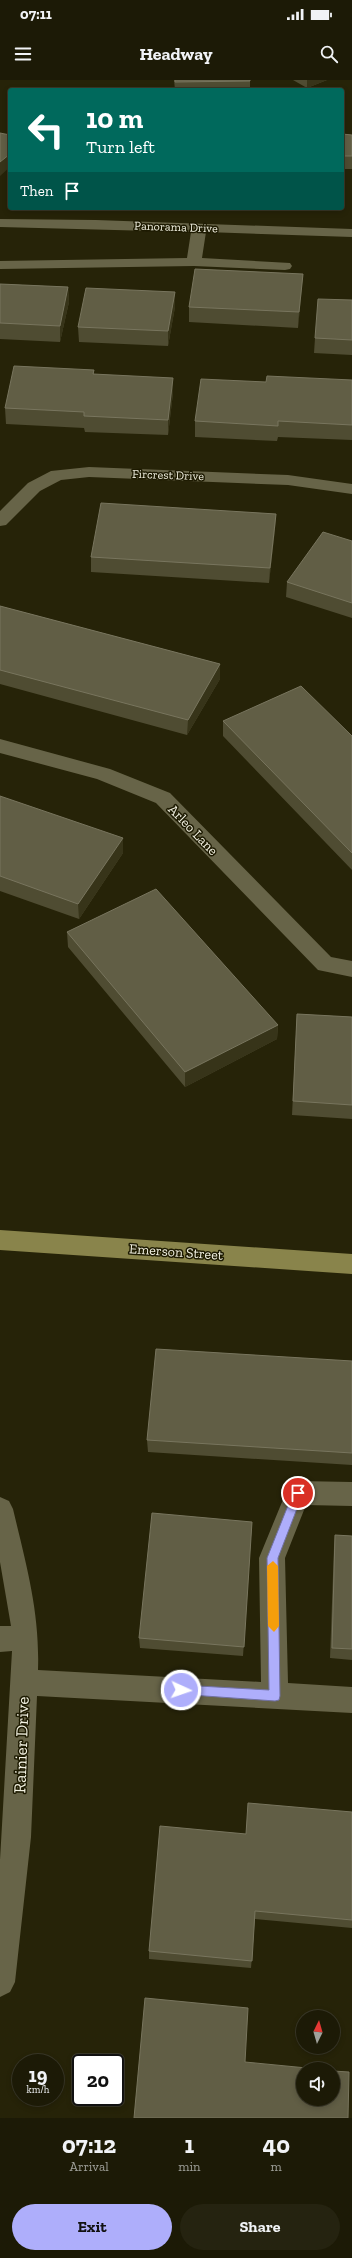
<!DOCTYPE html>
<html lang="en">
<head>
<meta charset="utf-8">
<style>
	body { margin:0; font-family:"Zilla Slab",serif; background:#252310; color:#f1f3f6; height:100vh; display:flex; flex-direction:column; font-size:15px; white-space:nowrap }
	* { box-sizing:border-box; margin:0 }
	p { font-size:13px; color:#a0a19b }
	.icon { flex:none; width:22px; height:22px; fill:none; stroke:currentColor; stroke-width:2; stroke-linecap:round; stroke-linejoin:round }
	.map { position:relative; height:2038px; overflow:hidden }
	.panel { display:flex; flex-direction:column; background:#1c1a06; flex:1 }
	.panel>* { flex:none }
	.guide { position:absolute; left:8px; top:8px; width:336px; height:122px; border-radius:4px; box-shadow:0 2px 6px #0003,0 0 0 1px #3a3828; background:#00695c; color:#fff; overflow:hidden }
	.needle { width:26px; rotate:5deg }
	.fabs { position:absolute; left:296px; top:1930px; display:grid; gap:8px }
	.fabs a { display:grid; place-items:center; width:44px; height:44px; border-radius:50%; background:#1c1a06; box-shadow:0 2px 6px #0003,0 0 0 1px #3a3828; font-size:20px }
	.speed { position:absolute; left:12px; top:1974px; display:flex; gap:8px; font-size:20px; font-weight:700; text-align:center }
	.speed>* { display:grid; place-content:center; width:52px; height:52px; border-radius:50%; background:#1c1a06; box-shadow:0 2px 6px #0003,0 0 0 1px #3a3828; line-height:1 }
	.speed small { font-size:10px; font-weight:400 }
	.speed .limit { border:2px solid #111; border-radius:6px; background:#fff; color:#111 }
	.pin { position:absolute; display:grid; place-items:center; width:34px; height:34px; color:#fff; margin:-17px; border:2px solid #fff; border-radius:50%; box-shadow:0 1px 4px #0007 }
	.me { position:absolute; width:44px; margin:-22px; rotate:93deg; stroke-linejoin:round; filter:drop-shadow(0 0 3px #0008) }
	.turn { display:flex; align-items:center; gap:14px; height:84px; padding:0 12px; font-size:18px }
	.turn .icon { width:52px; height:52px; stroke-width:2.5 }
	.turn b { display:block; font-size:28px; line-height:34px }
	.then { display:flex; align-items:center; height:38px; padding:0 12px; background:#0003; gap:8px; font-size:15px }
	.eta { display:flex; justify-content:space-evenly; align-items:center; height:68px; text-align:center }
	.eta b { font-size:24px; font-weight:700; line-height:28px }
	.action { display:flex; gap:8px; margin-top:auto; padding:8px 12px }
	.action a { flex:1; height:46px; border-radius:24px; background:#aeaefb; color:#111; font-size:16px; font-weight:700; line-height:46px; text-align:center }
	.action a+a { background:#252310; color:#f1f3f6 }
	.status { display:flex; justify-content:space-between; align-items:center; height:28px; padding:0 20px; background:#1c1a06; direction:ltr }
	.status svg { height:11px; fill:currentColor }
	header { display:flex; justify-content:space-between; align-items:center; height:52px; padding:0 12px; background:#1c1a06; font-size:18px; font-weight:700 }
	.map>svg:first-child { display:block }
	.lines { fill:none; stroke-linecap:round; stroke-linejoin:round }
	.minor { fill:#676448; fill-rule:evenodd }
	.major { fill:#89844b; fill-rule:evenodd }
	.wall { fill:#4f4c32 }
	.shaded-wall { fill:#373419 }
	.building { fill:#615e45; stroke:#78755e }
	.route { fill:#aeaefb; stroke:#7171a3 }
	.slow { fill:#f59e0b }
	.labels { text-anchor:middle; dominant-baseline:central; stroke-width:3; stroke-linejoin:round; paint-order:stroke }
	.far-street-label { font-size:12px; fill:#f3f2e2; stroke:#1d1a01 }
	.street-label { font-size:14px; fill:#f3f2e2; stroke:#1d1a01 }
	.near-street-label { font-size:17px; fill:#f3f2e2; stroke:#1d1a01 }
</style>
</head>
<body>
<div class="status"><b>07:11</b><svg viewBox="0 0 49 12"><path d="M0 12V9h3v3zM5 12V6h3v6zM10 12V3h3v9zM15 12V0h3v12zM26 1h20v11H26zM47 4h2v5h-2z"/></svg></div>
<header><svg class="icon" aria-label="menu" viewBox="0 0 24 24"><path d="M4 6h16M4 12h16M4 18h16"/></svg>Headway<svg class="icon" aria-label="search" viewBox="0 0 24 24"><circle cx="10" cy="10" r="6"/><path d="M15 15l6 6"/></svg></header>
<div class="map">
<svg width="352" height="2038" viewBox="0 0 352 2038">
	<rect width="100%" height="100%" fill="#262308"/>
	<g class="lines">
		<path class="minor" d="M0,139L96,140L352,149V157L206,152L202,178L290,183L292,186L290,189L285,190L194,186L0,189V181L187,178L191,152L0,147Z
			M89,387L288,395L352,404V414L288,405L89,397L61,400L40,411L6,445L0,446V431L28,403L51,391Z
			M0,659L110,689L170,713L331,877L352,881V897L318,890L156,723L97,699L0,673Z
			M298,1401L352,1402V1426L306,1425L285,1478L288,1603L352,1607V1633L37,1616L31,1757L15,1902L10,1912L0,1917V1780L12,1571L0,1572V1546H11L0,1482V1417L9,1421L13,1429C26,1484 40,1532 38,1590L261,1602L259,1478L289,1405Z"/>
		<path class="major" d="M0,1150L352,1174V1194L0,1170Z"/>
	</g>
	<path class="wall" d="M174,0H250V10H175Z
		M293,0H327L307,8Z
		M342,54L352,55V89H342Z
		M303,194L298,248L189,242V227Z
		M0,204L68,207L69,222L60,262L0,259Z
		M175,212V227L168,266L79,262L78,247Z
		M352,220V275L314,273L315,258Z
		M94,290V294L173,313L168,355L85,352L84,348L6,344L5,328Z
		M352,300V360L278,357L277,361L195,357V341L266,302Z
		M276,434L275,449L269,503L91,492V477Z
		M352,461V538L286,517L287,502Z
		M0,526L220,584V599L187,655L0,604Z
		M223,641L352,656V790L223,656Z
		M0,716L123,773L79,839L0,811Z
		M67,852L278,945L277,959L185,1007L68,867Z
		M297,934L352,937V1039L292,1035Z
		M352,1281V1385L148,1372L147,1360Z
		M252,1442L243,1576L140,1568L139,1558Z
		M335,1455L352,1456V1580L330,1578L334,1466Z
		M352,1732V1848L255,1839L251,1888L149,1879V1871L246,1754Z"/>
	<path class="shaded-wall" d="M307,0H327L307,8Z
		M10,74V87L0,96V82Z
		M303,194L302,209L298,248L299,232Z
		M68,207L69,222L60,262V246Z
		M175,212V227L168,266V251Z
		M173,298V313L168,355V340Z
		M276,434L275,449L269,503L270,488Z
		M220,584V599L187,655L188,640Z
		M123,758V773L79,839L78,824Z
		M278,945L277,959L185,1007V992Z"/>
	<path class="building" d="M175,0H250V1L175,2Z
		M0,53L10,55V74L0,82Z
		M342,54L352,55V76H342Z
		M195,189L303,194L299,232L189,227Z
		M0,204L68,207L60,246L0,243Z
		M86,208L175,212L168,251L78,247Z
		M318,219L352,220V260L315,258Z
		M14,286L94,290L93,294L173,298L168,340L84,336V332L5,328Z
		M267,296L352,300V345L278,341V346L195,341L201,299L266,302Z
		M101,423L276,434L270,488L91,477Z
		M323,452L352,461V523L287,502Z
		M0,526L220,584L188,640L0,590Z
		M301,606L352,656V773L223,641Z
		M0,716L123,758L78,824L0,796Z
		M156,809L278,945L185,992L67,852Z
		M297,934L352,937V1025L293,1021Z
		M156,1269L352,1281V1373L147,1360Z
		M152,1433L252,1442L244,1567L139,1558Z
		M335,1455L352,1456V1569L332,1568Z
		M248,1723L352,1732V1840L255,1831L252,1881L149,1871L160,1746L246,1754Z
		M145,1918L248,1928L245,1982L317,1989H303V2019H333V1991L349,1992L348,2038H134Z"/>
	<path class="route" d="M298,1408L303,1413L278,1478L280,1616L279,1620L275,1621L177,1614L175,1610L177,1607L181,1605L269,1610L267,1478L293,1413Z"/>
	<path class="slow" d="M273,1481L278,1486L279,1546L274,1552L268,1546L267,1486Z"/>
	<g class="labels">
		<g class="far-street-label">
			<text transform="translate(176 147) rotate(2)">Panorama Drive</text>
			<text transform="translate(168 395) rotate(2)">Fircrest Drive</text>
		</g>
		<g class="street-label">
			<text transform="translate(193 750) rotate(46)">Arleo Lane</text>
			<text transform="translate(176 1172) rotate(4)">Emerson Street</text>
		</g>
		<g class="near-street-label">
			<text transform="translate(21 1665) rotate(-88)">Rainier Drive</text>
		</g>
	</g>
</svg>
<div class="fabs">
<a><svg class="needle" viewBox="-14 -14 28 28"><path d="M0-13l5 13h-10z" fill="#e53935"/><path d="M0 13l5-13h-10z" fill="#a0a19b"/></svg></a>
<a><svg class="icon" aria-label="sound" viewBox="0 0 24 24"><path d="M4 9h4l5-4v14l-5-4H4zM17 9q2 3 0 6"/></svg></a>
</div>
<div class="speed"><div>19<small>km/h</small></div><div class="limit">20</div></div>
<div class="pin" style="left:298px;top:1413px;background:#d93025"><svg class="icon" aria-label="arrive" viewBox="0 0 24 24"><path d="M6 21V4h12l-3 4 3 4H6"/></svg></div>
<svg class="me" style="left:181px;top:1610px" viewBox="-20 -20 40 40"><circle r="17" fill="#aeaefb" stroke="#fff" stroke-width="3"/><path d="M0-11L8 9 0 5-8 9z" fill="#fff"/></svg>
<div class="guide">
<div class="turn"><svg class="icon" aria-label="left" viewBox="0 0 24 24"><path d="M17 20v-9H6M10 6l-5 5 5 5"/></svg><div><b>10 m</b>Turn left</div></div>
<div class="then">Then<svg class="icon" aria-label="arrive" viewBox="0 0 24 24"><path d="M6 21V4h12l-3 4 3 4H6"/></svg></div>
</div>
</div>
<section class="panel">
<div class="eta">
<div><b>07:12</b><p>Arrival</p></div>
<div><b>1</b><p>min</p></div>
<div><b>40</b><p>m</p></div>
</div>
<div class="action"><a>Exit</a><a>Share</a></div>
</section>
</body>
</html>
